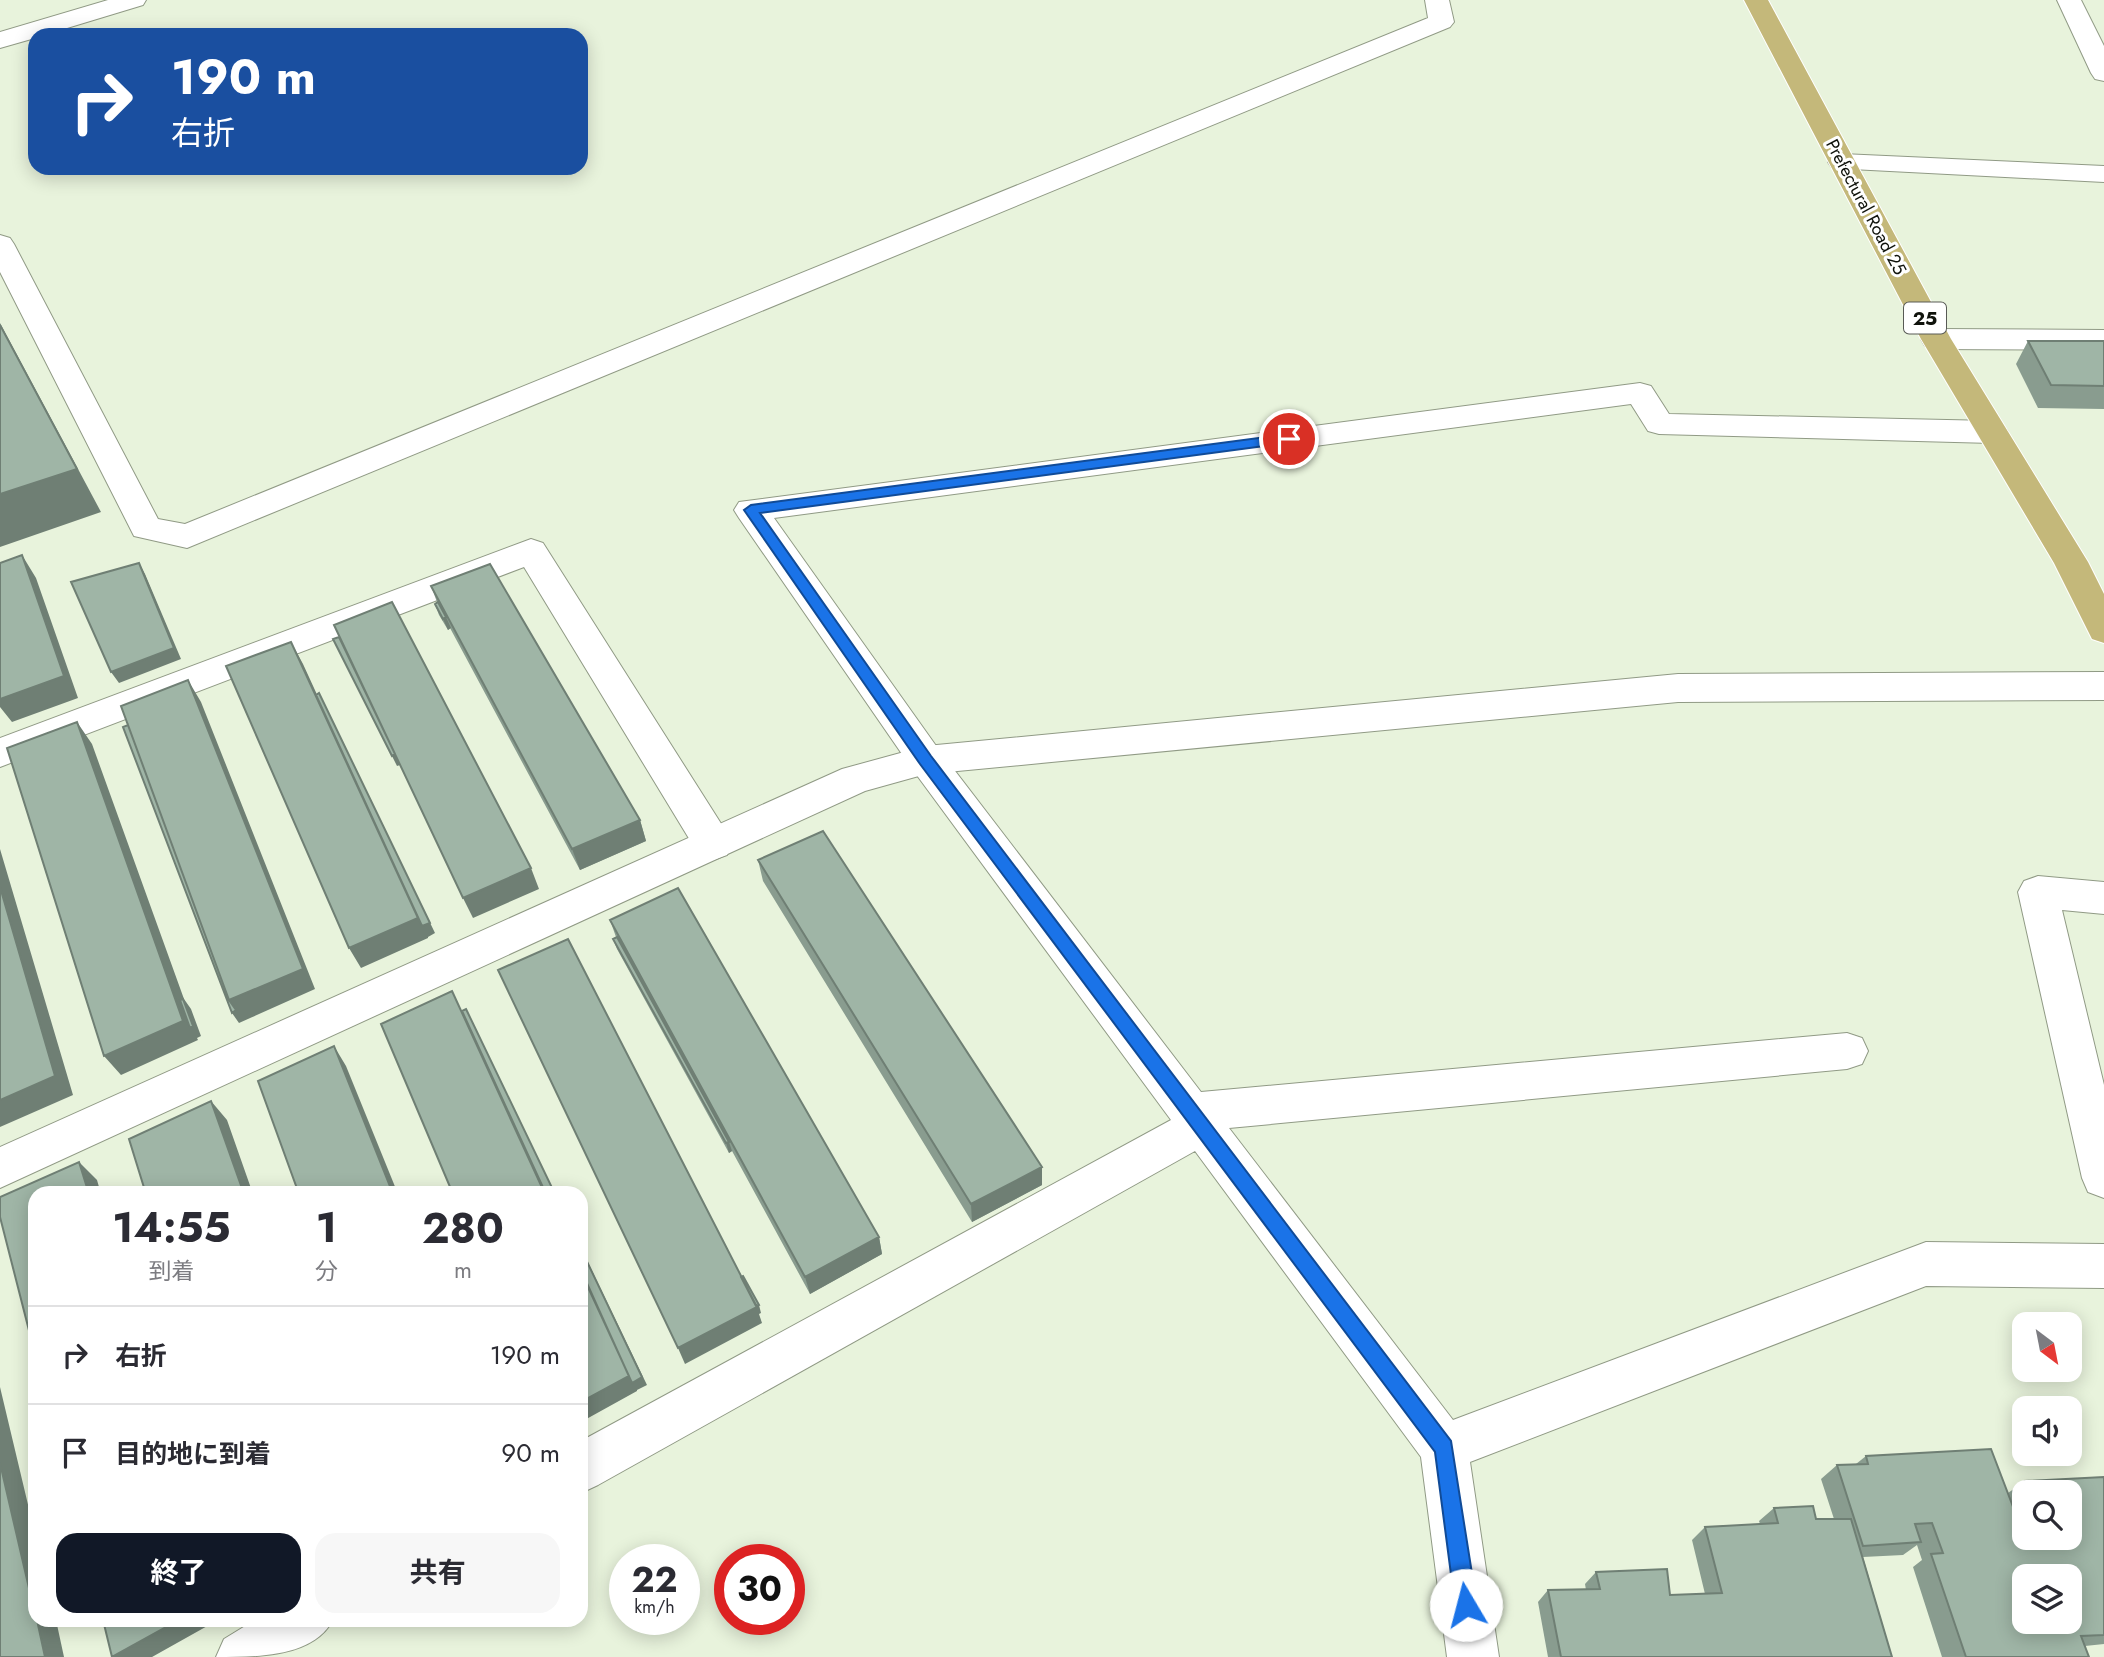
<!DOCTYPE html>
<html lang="ja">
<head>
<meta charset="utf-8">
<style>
	body { margin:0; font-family:Jost,"Noto Sans JP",sans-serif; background:#f7f7f7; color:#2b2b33; height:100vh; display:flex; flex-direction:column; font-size:26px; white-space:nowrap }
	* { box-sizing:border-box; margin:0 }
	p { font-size:23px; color:#7c7c81 }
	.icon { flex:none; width:38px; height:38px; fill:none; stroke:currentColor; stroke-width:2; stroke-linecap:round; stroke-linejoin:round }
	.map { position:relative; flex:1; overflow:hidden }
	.panel { position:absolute; left:28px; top:1186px; width:560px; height:441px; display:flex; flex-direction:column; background:#fff; border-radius:21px; box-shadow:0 4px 18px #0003 }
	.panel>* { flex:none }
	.top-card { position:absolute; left:28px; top:28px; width:560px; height:147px; border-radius:21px; box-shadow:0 4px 18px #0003; background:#1a4fa0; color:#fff; overflow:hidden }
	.needle { width:46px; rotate:148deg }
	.tools { position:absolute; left:2012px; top:1312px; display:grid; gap:14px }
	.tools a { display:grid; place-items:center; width:70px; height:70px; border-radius:14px; background:#fff; box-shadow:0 4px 18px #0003; font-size:35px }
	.speed { position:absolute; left:609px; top:1544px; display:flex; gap:14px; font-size:35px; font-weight:700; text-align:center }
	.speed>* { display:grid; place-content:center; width:91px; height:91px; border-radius:50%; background:#fff; box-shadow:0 4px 18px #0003; line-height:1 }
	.speed small { font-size:18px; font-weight:400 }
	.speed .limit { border:10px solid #d22; background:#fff; color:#111 }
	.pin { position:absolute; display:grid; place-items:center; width:60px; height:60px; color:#fff; margin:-30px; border:4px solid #fff; border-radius:50%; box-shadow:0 2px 7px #0007 }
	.me { position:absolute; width:77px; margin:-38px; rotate:352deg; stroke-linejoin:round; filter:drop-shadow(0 0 5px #0008) }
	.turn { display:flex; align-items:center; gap:24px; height:147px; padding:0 28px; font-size:32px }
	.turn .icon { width:91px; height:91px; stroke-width:2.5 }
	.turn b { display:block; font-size:49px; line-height:60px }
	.eta { display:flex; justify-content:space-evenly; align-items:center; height:119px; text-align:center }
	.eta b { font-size:42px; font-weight:700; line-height:49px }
	.cta { display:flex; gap:14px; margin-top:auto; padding:14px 28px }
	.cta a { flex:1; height:80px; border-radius:21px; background:#111827; color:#fff; font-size:28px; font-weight:700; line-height:80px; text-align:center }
	.cta a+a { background:#f7f7f7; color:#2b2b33 }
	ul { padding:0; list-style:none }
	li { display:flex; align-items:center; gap:21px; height:98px; padding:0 28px; border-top:2px solid #e1e1e2 }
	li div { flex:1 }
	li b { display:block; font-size:26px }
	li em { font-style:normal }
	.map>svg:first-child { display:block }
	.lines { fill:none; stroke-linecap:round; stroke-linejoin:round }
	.minor-casing { stroke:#909a85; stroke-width:2 }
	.tertiary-casing { stroke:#909a85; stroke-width:2 }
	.primary-casing { stroke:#fff; stroke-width:2 }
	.minor { fill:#fff; fill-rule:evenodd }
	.tertiary { fill:#fff; fill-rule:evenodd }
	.primary { fill:#c4b87a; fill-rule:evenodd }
	.wall { fill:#899c8f; fill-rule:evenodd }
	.shaded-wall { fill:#6f7f74 }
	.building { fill:#9fb5a6; stroke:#6f7f74; stroke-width:2; fill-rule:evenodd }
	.route { fill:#1a73e8; stroke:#114b97; stroke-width:2 }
	.labels { text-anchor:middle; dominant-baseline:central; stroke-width:6; stroke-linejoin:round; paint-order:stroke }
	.far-street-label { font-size:18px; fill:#10130c; stroke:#fff }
	.shield { fill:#fff; stroke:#585a55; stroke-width:2 }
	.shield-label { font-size:19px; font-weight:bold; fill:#10130c }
</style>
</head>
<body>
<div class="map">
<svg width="2104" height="1657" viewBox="0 0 2104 1657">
	<rect width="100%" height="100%" fill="#e8f3dc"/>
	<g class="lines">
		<defs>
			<path id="minor" d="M108,0H146L143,5L44,35H35V38L0,48V32Z
				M1425,0H1449L1454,22L1450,27L187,548L134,536L0,272V235L10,238L14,244L158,519L185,524L1428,18Z
				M2057,0H2081L2104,46V81L2095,79L2091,73Z
				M1842,154L2104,166V182L1832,168L1828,162L1832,156Z
				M1936,329L2104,330V350L1936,349L1925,346L1921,339L1925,332Z
				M1640,383L1651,386L1669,414L1992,421L2003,425L2008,432L2003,439L1992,443L1659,434L1648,431L1631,404L774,518L939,750L1201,1092L1847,1033L1862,1038L1868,1051L1862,1064L1847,1069L1229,1128L1453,1420L1926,1242L2104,1244V1288L1926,1286L1470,1462L1499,1657H1447L1421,1457L1195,1151L598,1485L581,1493V1441L1171,1120L913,770L739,518L734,510L739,502Z
				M531,539L543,543L727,833L732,844L727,855L713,860L699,855L524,567L0,767V738Z
				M2038,876L2104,882V914L2062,910L2104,1085V1198L2088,1192L2082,1178L2018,892L2024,881Z
				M255,1620H333C313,1657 259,1657 216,1657L224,1639Z"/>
			<path id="tertiary" d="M2104,672V700L1678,702L926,774L865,791L0,1188V1147L842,769L926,746L1678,674Z"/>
			<path id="primary" d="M1744,0H1768L1951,339L2088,562L2104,594V643L2092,639L2054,563L1921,339Z"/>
		</defs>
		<use href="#minor" class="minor-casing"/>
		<use href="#tertiary" class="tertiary-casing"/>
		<use href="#primary" class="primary-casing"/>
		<use href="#minor" class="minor"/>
		<use href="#tertiary" class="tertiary"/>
		<use href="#primary" class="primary"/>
	</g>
	<path class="wall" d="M2028,341H2104V409L2038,408L2016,364Z
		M431,586L640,820L646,841L580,870L450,628L448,630L439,615L435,604L437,602Z
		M758,860L1042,1185L972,1222L763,881Z
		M610,920L879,1237L882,1254L810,1294L732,1151L729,1153L617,949L613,939L616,937Z
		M1866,1456L2008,1493L2025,1481L2104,1477V1644L2085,1646L2089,1657H1942L1913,1567L1922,1560L1917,1545L1903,1555L1863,1557L1892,1657H1548L1538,1602L1548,1590H1586L1585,1584L1596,1572L1670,1595L1705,1594L1692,1540L1705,1527L1760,1524L1759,1521L1774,1508L1816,1519H1834L1821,1479L1837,1465L1856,1464ZM2025,1493H2070V1538H2025Z"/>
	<path class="shaded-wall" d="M0,323L101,512L0,547Z
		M22,555L36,578L78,698L12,722L0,707V699Z
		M139,563L145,574L181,659L119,683L111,672Z
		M446,617L451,628L448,630L443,619Z
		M291,642L303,664L423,926L319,693L435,933L428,937V938L361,968L349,948Z
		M188,680L201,702L315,989L239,1023L232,1013L229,1000Z
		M77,722L92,744L184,999L191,1009L201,1036L197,1038L198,1040L121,1075L104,1056Z
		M395,754L400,765L397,766L392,756Z
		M640,820L646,841L580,870L572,849Z
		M0,849L73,1095L0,1127Z
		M531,868L539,889L473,918L463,898Z
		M334,1046L346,1066L398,1194H393Z
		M211,1101L227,1120L253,1194H244Z
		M729,1142L732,1151L729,1153L726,1143Z
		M79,1162L97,1180L101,1194H89Z
		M1042,1167V1185L972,1222L971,1204Z
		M879,1237L882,1254L810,1294L805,1277Z
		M581,1248L647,1385L637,1390V1391L581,1422Z
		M759,1305L761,1313L759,1314L762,1323L685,1364L678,1348Z
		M0,1387L35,1534V1614L0,1463Z
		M37,1620H56L64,1657H45Z
		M179,1620H218L152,1657H112Z"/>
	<path class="building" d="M0,325L77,469L0,494Z
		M2028,341H2104V386L2051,385Z
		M22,555L64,676L0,699V563Z
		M139,563L174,648L111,672L71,582Z
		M490,564L640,820L572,849L431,586Z
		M392,602L531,868L463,898L334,625Z
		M438,602L446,617L443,619L435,604Z
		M339,637L395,754L392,756L333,639Z
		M291,642L418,918L349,948L226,666Z
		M188,680L303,969L229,1000L121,706Z
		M319,693L430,923L422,926L316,695Z
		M77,722L183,1021L104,1056L7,748Z
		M128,725L229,1000L236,1010L232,1013L123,727Z
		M823,831L1042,1167L971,1204L758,860Z
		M0,887L55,1076L0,1100Z
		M678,888L879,1237L805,1277L610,920Z
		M617,937L729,1142L726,1143L613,939Z
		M568,939L757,1307L678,1348L498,970Z
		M452,991L545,1194H453L381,1024Z
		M183,999L193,1026L190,1028L180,1000Z
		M466,1009L555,1194H546L462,1011Z
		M334,1046L393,1194H299L258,1081Z
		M211,1101L244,1194H146L129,1139Z
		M79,1162L89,1194H35V1354L0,1217V1197Z
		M581,1249L642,1377L632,1383L581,1270Z
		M581,1272L629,1376L581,1402Z
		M743,1276L759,1305L756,1306L741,1277Z
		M1991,1449L2028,1546L2050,1545L2047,1538H2070V1493H2030L2025,1481L2104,1477V1635L2081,1636L2089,1657H1966L1931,1554L1943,1553L1932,1523L1915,1524L1921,1542L1863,1546L1837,1465L1868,1464L1866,1456ZM2025,1577H2070V1622H2025Z
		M0,1463L35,1614V1620H37L45,1657H0Z
		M1813,1506L1816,1519H1851L1892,1657H1561L1548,1590L1600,1589L1596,1572L1667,1569L1670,1595L1722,1593L1705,1527L1778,1523L1774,1508Z
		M103,1620H179L112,1657Z"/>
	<path class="route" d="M1289,434L1296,439L1294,442L760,513L931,756L1451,1441L1477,1605L1473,1612L1466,1616L1458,1612L1455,1605L1435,1452L920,764L744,510L751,505Z"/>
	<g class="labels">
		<g class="far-street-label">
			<text transform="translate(1866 207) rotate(62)">Prefectural Road 25</text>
		</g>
		<rect class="shield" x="1904" y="302.5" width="42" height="31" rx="5"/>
		<g class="shield-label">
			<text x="1925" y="318">25</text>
		</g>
	</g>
</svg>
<div class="tools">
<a><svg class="needle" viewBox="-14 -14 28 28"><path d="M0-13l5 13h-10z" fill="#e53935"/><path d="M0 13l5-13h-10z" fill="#7c7c81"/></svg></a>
<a><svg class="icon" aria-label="sound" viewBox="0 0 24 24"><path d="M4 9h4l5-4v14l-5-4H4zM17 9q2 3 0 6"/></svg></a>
<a><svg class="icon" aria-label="search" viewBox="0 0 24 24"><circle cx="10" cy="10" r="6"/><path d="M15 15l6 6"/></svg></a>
<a><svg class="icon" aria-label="layers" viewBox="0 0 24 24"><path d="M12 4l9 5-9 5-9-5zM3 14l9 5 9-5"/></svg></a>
</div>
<div class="speed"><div>22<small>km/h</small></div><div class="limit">30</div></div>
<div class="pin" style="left:1289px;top:439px;background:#d93025"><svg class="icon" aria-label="arrive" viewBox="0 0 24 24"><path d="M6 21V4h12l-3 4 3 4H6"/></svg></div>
<svg class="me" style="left:1466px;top:1605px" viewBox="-20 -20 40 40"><circle r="19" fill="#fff"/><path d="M0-13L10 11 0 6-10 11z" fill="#1a73e8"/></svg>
<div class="top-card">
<div class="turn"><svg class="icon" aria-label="right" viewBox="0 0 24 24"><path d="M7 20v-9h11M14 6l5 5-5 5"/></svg><div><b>190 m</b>右折</div></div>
</div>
<section class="panel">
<div class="eta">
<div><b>14:55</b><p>到着</p></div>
<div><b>1</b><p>分</p></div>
<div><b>280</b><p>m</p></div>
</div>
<ul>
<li><svg class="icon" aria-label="right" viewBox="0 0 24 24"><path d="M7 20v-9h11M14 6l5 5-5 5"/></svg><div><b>右折</b></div><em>190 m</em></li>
<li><svg class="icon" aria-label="arrive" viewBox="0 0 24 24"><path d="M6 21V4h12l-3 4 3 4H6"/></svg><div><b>目的地に到着</b></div><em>90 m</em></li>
</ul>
<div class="cta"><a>終了</a><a>共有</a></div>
</section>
</div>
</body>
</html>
